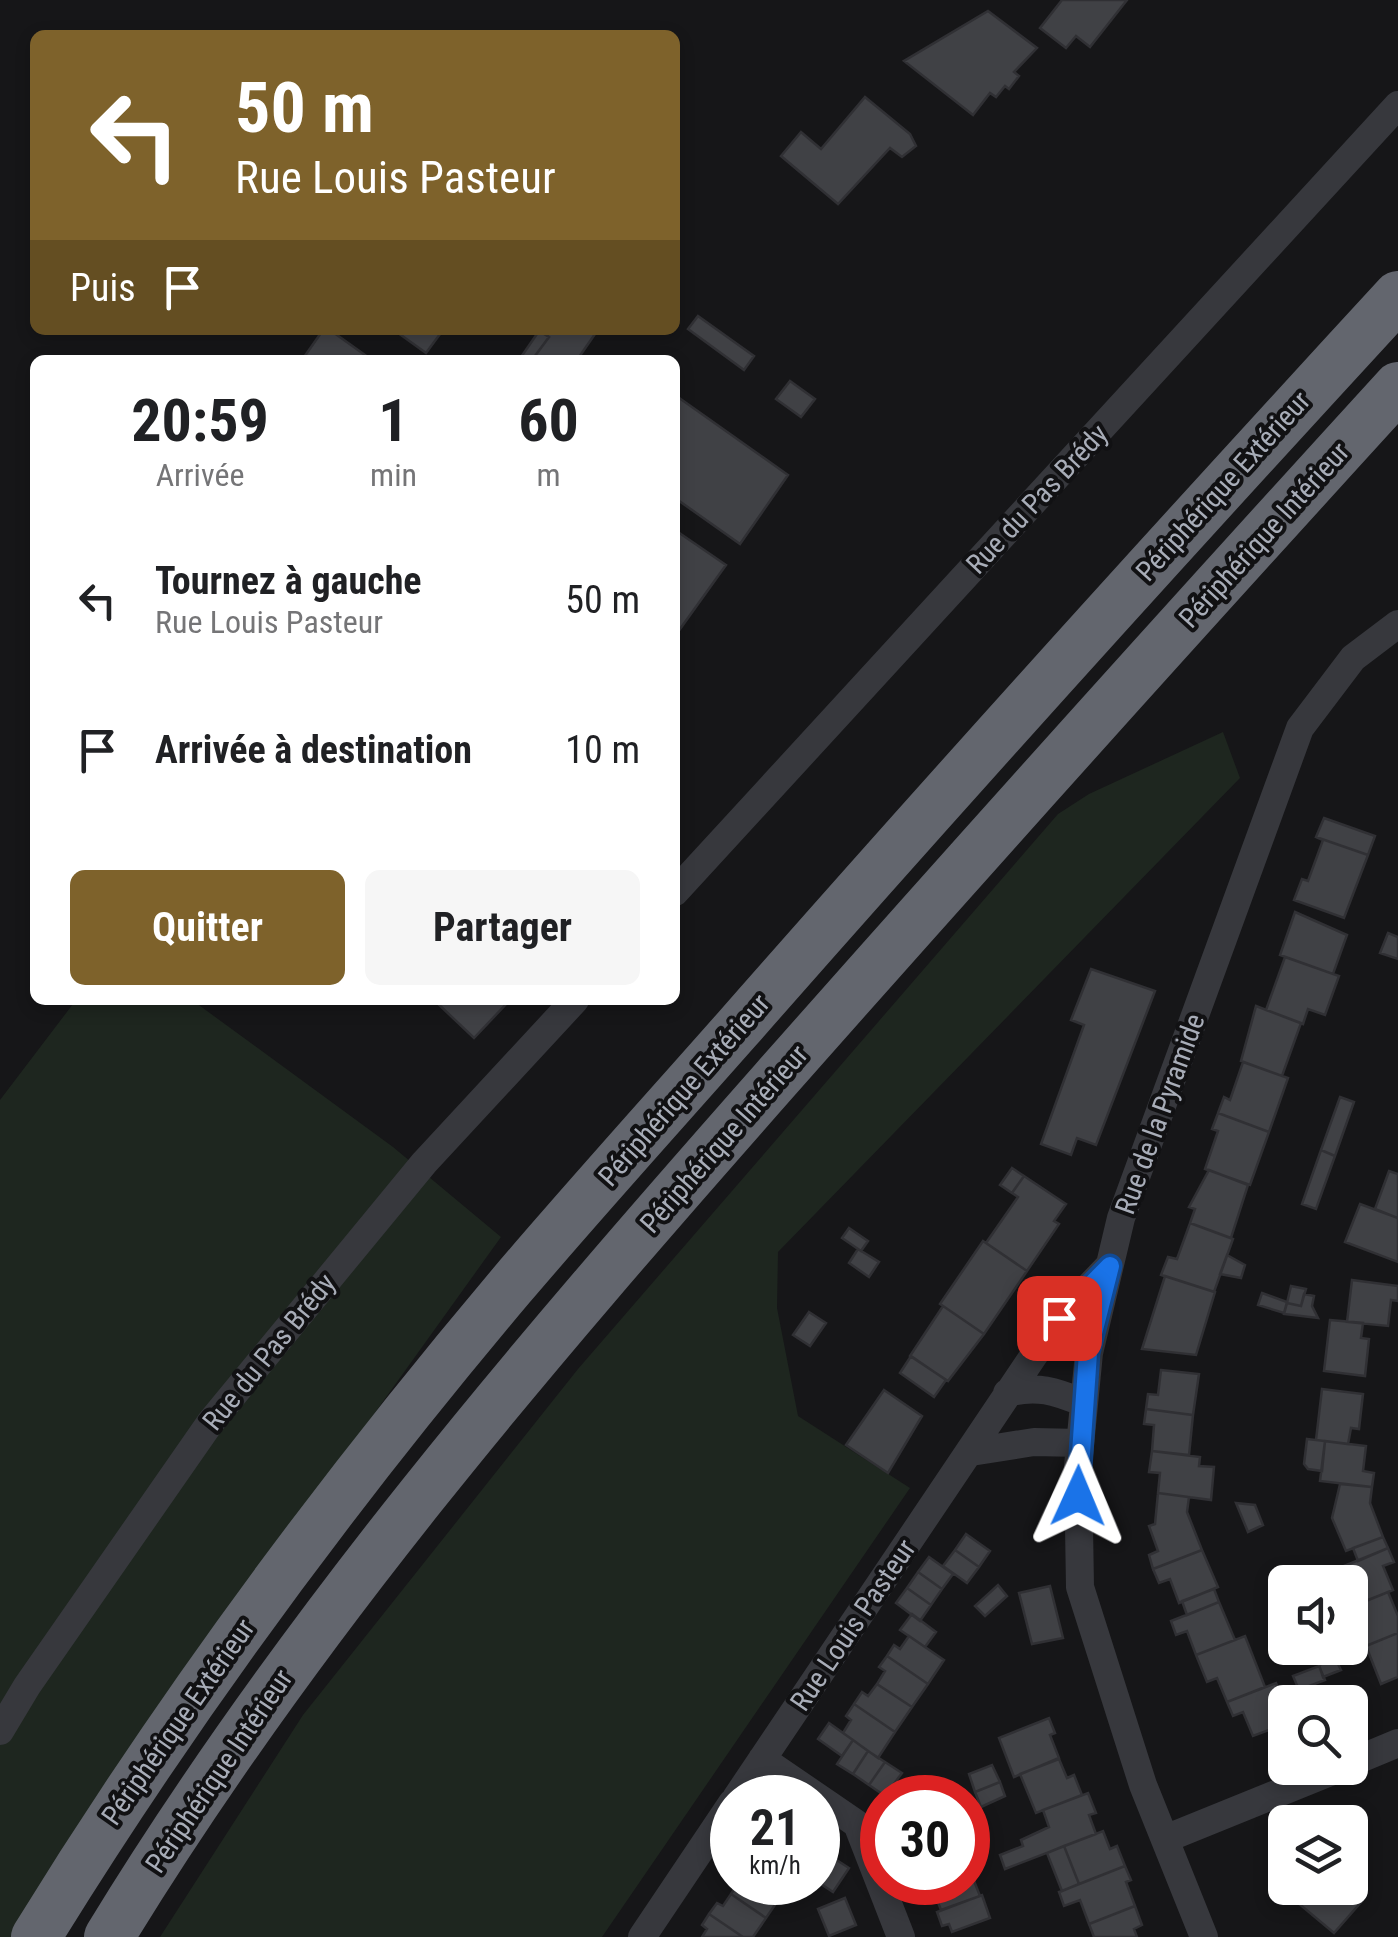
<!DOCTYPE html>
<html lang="fr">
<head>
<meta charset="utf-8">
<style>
	body { margin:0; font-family:"Roboto Condensed",sans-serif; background:#f6f6f6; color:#202124; height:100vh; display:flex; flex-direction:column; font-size:38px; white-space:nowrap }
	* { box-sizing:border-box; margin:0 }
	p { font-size:32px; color:#757577 }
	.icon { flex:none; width:55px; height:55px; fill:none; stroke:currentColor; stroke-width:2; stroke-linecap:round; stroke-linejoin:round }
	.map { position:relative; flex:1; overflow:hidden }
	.drawer { position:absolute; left:30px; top:355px; width:650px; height:650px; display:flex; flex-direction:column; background:#fff; border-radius:15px; box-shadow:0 5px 15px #0003 }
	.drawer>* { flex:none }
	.banner { position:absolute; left:30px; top:30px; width:650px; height:305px; border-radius:15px; box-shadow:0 5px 15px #0003; background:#7e622b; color:#fff; overflow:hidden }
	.controls { position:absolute; left:1268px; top:1565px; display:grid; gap:20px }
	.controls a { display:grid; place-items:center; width:100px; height:100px; border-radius:15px; background:#fff; box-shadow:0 5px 15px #0003; font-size:50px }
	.speed { position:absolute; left:710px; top:1775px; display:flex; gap:20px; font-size:50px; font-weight:700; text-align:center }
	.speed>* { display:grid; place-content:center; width:130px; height:130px; border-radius:50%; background:#fff; box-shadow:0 5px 15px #0003; line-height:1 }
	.speed small { font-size:25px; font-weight:400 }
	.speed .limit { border:15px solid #d22; background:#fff; color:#111 }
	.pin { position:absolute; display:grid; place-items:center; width:85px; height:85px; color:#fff; margin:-42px; border-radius:20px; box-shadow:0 5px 15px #0006 }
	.me { position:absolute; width:110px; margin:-55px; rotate:1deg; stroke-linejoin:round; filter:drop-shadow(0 0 8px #0008) }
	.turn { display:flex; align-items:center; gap:35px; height:210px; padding:0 40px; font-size:45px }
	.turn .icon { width:130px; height:130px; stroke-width:2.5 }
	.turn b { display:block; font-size:70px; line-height:85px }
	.then { display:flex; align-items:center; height:95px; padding:0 40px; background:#0003; gap:20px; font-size:38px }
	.eta { display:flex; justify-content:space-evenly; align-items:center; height:170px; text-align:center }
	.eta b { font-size:60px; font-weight:700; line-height:70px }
	.action { display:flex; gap:20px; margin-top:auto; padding:20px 40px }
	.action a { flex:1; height:115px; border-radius:15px; background:#7e622b; color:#fff; font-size:40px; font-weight:700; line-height:115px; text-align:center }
	.action a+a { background:#f6f6f6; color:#202124 }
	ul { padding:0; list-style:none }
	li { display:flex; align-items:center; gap:30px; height:150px; padding:0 40px }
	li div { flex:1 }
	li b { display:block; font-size:38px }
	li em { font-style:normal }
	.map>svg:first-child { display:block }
	.green { fill:#1e261f }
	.building { fill:#404145; stroke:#303034; stroke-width:2.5 }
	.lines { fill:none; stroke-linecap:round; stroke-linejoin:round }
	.street { stroke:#37383d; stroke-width:28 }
	.highway { stroke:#63666e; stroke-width:50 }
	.route-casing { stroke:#114b97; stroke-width:25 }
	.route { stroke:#1a73e8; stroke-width:18 }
	.labels { text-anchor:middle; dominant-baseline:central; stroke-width:8; stroke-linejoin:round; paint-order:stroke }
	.street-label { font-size:28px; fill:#a8adb8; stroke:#111113 }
</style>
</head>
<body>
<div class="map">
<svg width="1398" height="1937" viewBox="0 0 1398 1937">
	<rect width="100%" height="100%" fill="#161618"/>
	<path class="green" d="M1223,732L1240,778L778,1252L777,1308L798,1416L910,1488L602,1937H160L303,1715L578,1369L1058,814L1089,794Z
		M76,1000H192L393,1147L501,1237L125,1761L27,1937H0V1100Z"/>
	<path class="building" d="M1062,0H1127L1090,47L1076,36L1066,48L1040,28Z
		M988,11L1037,48L1014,72L1019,76L1009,89L1005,86L996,97L990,93L973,115L904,61Z
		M865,97L910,134L916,146L902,157L890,148L838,204L781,156L801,132L821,149Z
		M698,316L754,356L744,370L688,329Z
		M323,330H330L372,360H302Z
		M394,330H443L426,353Z
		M589,330L595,334L577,360H532L549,337L540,330Z
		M539,331L549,337L532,360H519Z
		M790,381L815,399L801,417L776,399Z
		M675,395L788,475L740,544L675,498Z
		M675,530L726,565L675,636Z
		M1324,818L1375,836L1368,855L1316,837Z
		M1316,837L1368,855L1344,918L1294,900L1302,879L1308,881L1323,840Z
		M1295,912L1347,935L1333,974L1280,955Z
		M1388,933L1398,937V959L1380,953Z
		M1285,957L1339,976L1325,1015L1308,1009L1303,1024L1266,1010Z
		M1091,969L1155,991L1096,1145L1077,1138L1071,1155L1041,1144L1084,1025L1071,1020Z
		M434,1000H510L474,1038Z
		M1256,1006L1301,1023L1282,1076L1241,1061Z
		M1243,1062L1288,1078L1269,1132L1218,1113L1224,1097L1230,1100Z
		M1340,1097L1354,1102L1335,1156L1321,1150Z
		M1218,1113L1269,1132L1250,1185L1205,1169L1218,1131L1212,1129Z
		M1321,1150L1335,1156L1316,1209L1302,1204Z
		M1012,1168L1024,1176L1012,1193L1000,1185Z
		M1209,1170L1248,1185L1231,1238L1190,1223L1195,1209L1189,1207Z
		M1389,1171L1398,1174V1218L1375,1209Z
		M1024,1176L1066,1204L1054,1221L1059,1224L1027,1271L986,1243L1018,1197L1012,1193Z
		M1360,1204L1398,1218V1262L1345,1242Z
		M1190,1223L1233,1239L1214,1292L1161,1275L1168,1257L1177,1259Z
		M849,1228L868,1241L861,1251L842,1238Z
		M983,1241L1027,1271L984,1334L940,1304Z
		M858,1249L879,1262L869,1277L849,1263Z
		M1227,1255L1245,1265L1241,1278L1220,1274Z
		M1165,1276L1215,1292L1196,1355L1142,1349Z
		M1352,1280L1398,1286V1301L1391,1300L1388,1326L1347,1322Z
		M1291,1286L1306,1289L1301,1306L1287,1303Z
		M1262,1293L1287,1302L1284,1313L1258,1305Z
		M1304,1294L1314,1296L1312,1306L1318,1318L1284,1314L1287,1303L1301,1306Z
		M943,1306L984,1334L948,1381L910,1356Z
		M809,1312L826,1323L810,1346L793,1335Z
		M1330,1320L1363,1323L1361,1338L1369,1339L1365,1376L1324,1371Z
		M911,1356L946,1380L934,1397L900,1373Z
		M1161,1370L1199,1374L1193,1415L1146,1409L1148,1394L1158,1395Z
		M1322,1389L1363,1394L1359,1429L1351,1428L1348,1444L1316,1440Z
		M884,1390L922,1416L888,1473L846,1445Z
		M1146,1409L1193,1415L1189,1455L1152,1451L1154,1425L1144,1424Z
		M1307,1439L1325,1441L1322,1471L1308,1469L1304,1464Z
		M1325,1441L1366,1446L1363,1471L1374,1473L1372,1487L1320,1481Z
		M1152,1451L1200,1457L1199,1466L1214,1467L1211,1500L1158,1493L1160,1473L1149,1472Z
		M1340,1484L1372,1487L1370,1503L1383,1537L1346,1551L1332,1518Z
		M1158,1493L1189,1497L1187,1512L1202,1550L1153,1569L1149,1555L1158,1551L1149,1526L1155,1524Z
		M1236,1503L1255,1505L1263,1525L1248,1532Z
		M966,1534L990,1551L979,1567L955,1550Z
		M1383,1537L1388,1548L1358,1561L1353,1548Z
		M1388,1548L1394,1562L1383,1566L1393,1590L1354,1606L1350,1582H1345L1339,1568Z
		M955,1550L979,1567L967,1583L943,1566Z
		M1202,1550L1218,1587L1179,1603L1170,1579L1159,1583L1153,1569Z
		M929,1557L953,1574L942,1589L918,1572Z
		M918,1572L942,1589L931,1605L907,1588Z
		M998,1585L1007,1596L985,1616L975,1606Z
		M1050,1586L1063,1638L1032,1644L1019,1593Z
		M907,1588L931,1605L920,1621L896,1603Z
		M1214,1589L1219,1602L1187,1615L1182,1601Z
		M1388,1592L1398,1616V1633L1366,1646L1350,1607Z
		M1219,1602L1235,1640L1196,1655L1187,1631L1176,1635L1171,1621Z
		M912,1614L936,1632L925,1647L900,1630Z
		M1398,1633V1677L1381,1684L1366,1646Z
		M909,1636L944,1660L928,1684L887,1656L894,1645L900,1649Z
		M1245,1636L1265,1687L1227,1702L1217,1678L1207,1682L1196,1655Z
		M887,1656L928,1684L912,1707L877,1684L885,1671L879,1667Z
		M1335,1658L1341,1670L1323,1677L1319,1665Z
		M1319,1666L1325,1680L1299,1690L1293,1676Z
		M1276,1683L1285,1706V1724L1253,1736L1243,1712L1233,1716L1227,1702Z
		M877,1684L912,1707L895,1732L854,1704L862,1692L868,1696Z
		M854,1704L895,1732L878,1758L843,1733L851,1720L846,1716Z
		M1049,1718L1055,1733L1050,1735L1059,1758L1014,1777L999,1738Z
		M829,1723L853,1740L842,1756L818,1739Z
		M853,1740L868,1751L853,1774L837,1764Z
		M868,1751L885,1762L869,1785L853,1774Z
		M1059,1759L1067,1778L1074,1775L1082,1795L1036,1813L1020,1774Z
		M885,1762L902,1773L885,1796L869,1785Z
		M992,1765L1000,1782L975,1792L969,1774Z
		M1000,1782L1005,1796L981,1807L975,1792Z
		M937,1785L942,1798H905L908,1796Z
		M1088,1793L1096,1813L1089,1815L1096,1834L1005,1869L1000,1855L1023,1846L1021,1840L1049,1827L1043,1810Z
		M1103,1831L1110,1849L1117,1846L1125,1866L1079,1884L1064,1846Z
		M1064,1846L1079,1884L1062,1891L1047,1853Z
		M818,1847L832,1857L818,1878Z
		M832,1857L849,1868L833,1892L818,1882Z
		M1125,1866L1131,1880L1126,1882L1135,1906L1089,1924L1080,1900L1064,1906L1059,1892Z
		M969,1868L980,1896L941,1910L935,1895L929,1897L924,1885L968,1882Z
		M1285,1880V1888H1347L1362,1901L1334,1933L1279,1887Z
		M739,1882H767L783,1893L766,1918L731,1894Z
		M731,1894L766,1918L753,1937H743L709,1914L717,1903L723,1906Z
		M982,1895L990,1918L952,1932L949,1924L942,1926L937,1912Z
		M845,1898L856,1925L829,1936L818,1909Z
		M1135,1906L1142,1925L1134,1929L1137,1937H1094L1089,1924Z
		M709,1914L743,1937H702L707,1929L702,1925Z"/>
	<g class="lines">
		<path class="street" d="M675,892L1398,105
			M1007,1393C1037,1385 1055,1391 1084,1403
			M971,1452L1034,1442L1080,1443
			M0,1731L27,1686L210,1423L424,1163L575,1000
			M762,1759L857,1824L901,1937
			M1350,1763L1398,1743
			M736,1798L1059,1318L1108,1267
			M1165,1839L1340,1768
			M642,1937L732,1803
			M1204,1937L1143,1785L1080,1587L1078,1466L1089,1353L1121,1218L1300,728L1353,658L1398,624"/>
		<path class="highway" d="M36,1937C177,1708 337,1492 510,1287C584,1200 661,1115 737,1029C954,782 1175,538 1398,296
			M109,1937C298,1627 534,1353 774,1081C980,848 1188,617 1398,387"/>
	</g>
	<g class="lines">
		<defs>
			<path id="route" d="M1059,1318L1110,1266L1088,1353L1078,1496"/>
		</defs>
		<use href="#route" class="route-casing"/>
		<use href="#route" class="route"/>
	</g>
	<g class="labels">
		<g class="street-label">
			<text transform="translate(1223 486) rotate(-48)">Périphérique Extérieur</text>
			<text transform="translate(1037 499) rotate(-47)">Rue du Pas Brédy</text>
			<text transform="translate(1264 535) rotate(-48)">Périphérique Intérieur</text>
			<text transform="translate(684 1090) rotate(-49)">Périphérique Extérieur</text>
			<text transform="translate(1160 1114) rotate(-70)">Rue de la Pyramide</text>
			<text transform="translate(724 1139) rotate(-49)">Périphérique Intérieur</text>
			<text transform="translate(269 1352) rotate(-51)">Rue du Pas Brédy</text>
			<text transform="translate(853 1625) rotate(-56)">Rue Louis Pasteur</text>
			<text transform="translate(178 1722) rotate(-55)">Périphérique Extérieur</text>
			<text transform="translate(219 1771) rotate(-56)">Périphérique Intérieur</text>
		</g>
	</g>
</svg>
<div class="controls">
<a><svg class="icon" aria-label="sound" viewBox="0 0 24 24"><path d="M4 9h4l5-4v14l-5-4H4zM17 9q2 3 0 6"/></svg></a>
<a><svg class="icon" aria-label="search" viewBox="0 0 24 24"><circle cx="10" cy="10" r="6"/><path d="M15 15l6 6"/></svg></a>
<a><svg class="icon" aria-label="layers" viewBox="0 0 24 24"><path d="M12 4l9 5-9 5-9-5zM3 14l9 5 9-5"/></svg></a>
</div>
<div class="speed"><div>21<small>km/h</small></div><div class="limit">30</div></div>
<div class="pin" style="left:1059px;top:1318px;background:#d93025"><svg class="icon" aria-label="arrive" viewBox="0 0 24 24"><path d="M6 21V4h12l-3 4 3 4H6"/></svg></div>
<svg class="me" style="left:1078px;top:1496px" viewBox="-20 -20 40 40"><path d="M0-17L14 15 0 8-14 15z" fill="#1a73e8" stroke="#fff" stroke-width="4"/></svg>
<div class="banner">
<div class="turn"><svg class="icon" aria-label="left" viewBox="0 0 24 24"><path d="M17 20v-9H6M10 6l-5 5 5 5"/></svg><div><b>50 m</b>Rue Louis Pasteur</div></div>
<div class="then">Puis<svg class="icon" aria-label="arrive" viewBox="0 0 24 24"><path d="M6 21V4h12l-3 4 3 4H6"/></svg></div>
</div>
<section class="drawer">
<div class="eta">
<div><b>20:59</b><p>Arrivée</p></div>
<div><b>1</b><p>min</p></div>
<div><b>60</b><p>m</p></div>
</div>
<ul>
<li><svg class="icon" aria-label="left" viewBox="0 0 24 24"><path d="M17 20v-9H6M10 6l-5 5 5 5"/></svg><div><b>Tournez à gauche</b><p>Rue Louis Pasteur</p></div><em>50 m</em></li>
<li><svg class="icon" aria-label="arrive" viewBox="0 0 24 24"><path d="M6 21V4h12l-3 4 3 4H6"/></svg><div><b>Arrivée à destination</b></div><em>10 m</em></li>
</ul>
<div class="action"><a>Quitter</a><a>Partager</a></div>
</section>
</div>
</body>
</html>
